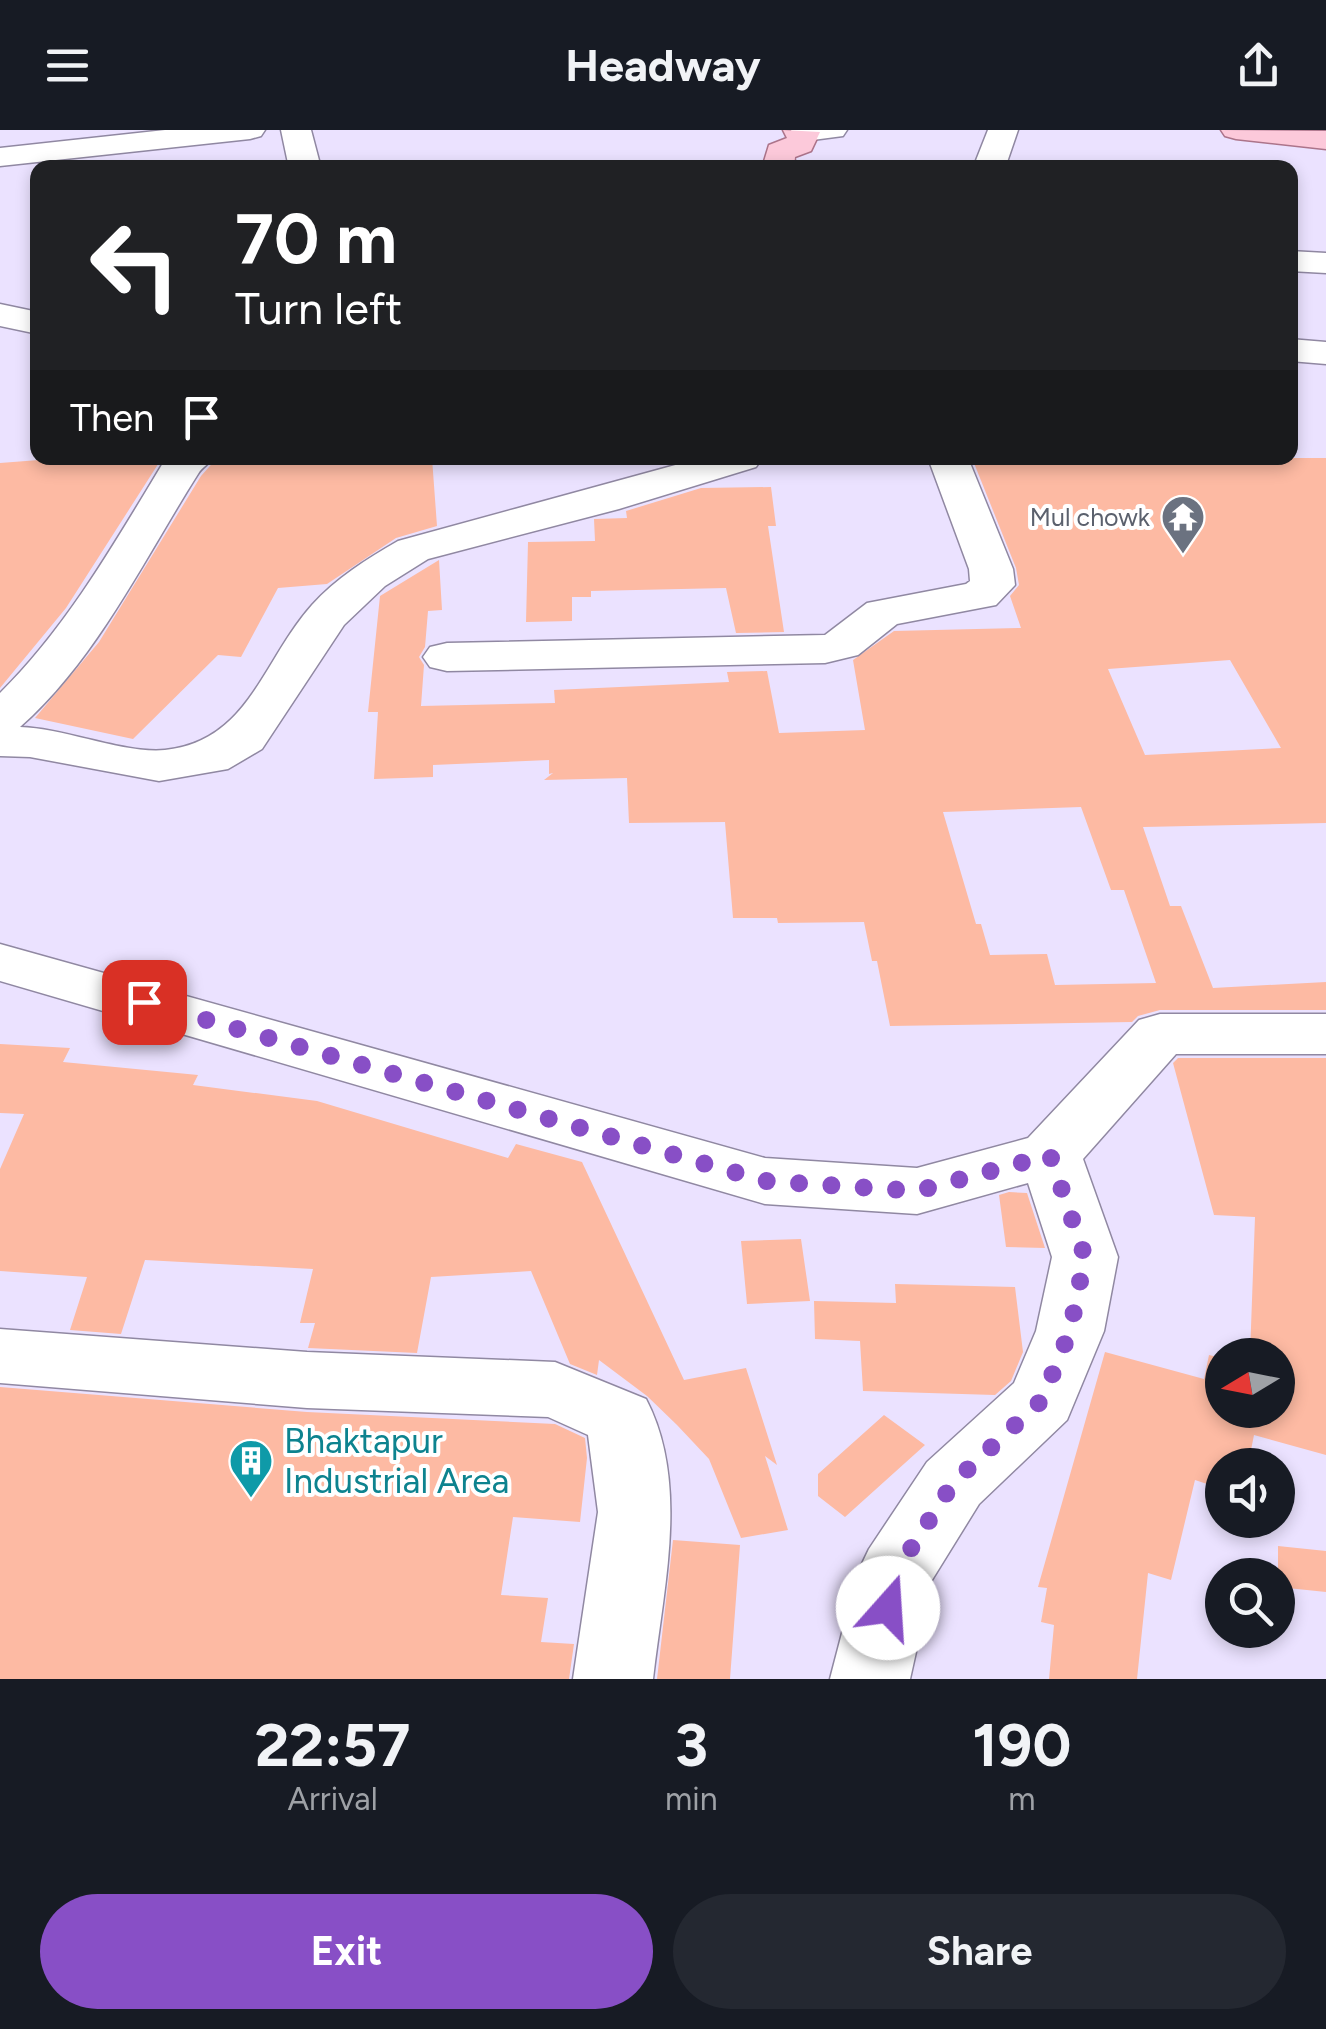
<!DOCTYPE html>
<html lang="en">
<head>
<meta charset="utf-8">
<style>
	body { margin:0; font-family:Figtree,sans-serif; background:#242831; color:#f1f3f6; height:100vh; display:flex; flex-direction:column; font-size:38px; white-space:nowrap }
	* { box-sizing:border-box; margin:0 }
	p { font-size:32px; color:#9ea1a6 }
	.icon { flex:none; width:55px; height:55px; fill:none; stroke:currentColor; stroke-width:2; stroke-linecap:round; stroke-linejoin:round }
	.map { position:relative; height:1549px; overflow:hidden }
	.panel { display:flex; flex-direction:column; background:#171b24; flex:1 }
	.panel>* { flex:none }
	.banner { position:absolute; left:30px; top:30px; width:1268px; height:305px; border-radius:20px; box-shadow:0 5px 15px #0003; background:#202124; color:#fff; overflow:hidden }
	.needle { width:65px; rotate:260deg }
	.controls { position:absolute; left:1205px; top:1208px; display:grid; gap:20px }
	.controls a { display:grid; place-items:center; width:90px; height:90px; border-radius:50%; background:#171b24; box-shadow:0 5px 15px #0003; font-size:50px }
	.pin { position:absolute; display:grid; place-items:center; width:85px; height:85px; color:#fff; margin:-42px; border-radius:20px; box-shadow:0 5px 15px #0006 }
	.me { position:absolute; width:110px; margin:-55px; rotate:19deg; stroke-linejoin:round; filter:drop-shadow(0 0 8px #0008) }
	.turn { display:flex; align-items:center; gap:35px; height:210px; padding:0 40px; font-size:45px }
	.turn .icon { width:130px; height:130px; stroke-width:2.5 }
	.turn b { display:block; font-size:70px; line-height:85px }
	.then { display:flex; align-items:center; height:95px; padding:0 40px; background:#0003; gap:20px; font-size:38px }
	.eta { display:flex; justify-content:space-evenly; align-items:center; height:170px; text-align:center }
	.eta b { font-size:60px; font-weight:700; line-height:70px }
	.cta { display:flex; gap:20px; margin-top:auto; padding:20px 40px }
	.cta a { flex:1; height:115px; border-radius:60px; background:#884fc6; color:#fff; font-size:40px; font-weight:700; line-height:115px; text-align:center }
	.cta a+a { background:#242831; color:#f1f3f6 }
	header { display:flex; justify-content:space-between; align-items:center; height:130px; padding:0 40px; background:#171b24; font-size:45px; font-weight:700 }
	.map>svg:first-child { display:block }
	.building { fill:#fdbaa3; fill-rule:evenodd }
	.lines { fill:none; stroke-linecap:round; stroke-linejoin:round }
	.minor-casing { stroke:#9088a2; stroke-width:3 }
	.major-casing { stroke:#ac748a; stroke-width:3 }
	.minor { fill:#fff; fill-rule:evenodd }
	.major { fill:#fcc9da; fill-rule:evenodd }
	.route { stroke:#884fc6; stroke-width:18; stroke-dasharray:0 32.4 }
	.labels { text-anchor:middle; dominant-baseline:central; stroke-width:8; stroke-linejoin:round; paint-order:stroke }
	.far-worship-label { font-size:25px; fill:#5b616d; stroke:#fff; text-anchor:end }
	.near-culture-label { font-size:35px; fill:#0d838f; stroke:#fff; text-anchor:start }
</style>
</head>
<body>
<header><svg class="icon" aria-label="menu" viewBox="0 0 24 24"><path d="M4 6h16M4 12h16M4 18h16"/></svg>Headway<svg class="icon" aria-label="share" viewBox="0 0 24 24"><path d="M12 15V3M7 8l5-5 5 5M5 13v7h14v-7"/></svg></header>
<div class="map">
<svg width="1326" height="1549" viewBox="0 0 1326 1549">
	<rect width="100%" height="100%" fill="#ebe2ff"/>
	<path class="building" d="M65,328H162L66,478L0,558V333Z
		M217,328H432L437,396L396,408L327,454L278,458L241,527L218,525L133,609L35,588L99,512L201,346Z
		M972,328H1326V693L1143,697L1170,776H1181L1213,858L1326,852V880H1160L1138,886L1132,892L890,896L877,831H872L864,792L778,793L777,788H733L725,692L629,693L627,648L544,650L553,643L549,644V630L433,635V647L374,649L378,582H368L380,466L439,430L442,480L428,481L425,517L419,527L424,535L421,576L555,573L554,560L729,552L727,542L767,541L779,603L865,600L853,530L894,501L1021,498L1010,466L1019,455L1016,438ZM1230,530L1281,618L1145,625L1108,539ZM1081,677L1111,760H1124L1156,853L1055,855L1047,824L990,825L981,794H976L943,682Z
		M771,357L776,396H768L784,502L736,503L726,458L591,461V467H572V491L526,492L528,412L595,411L594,389L627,388L626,381L701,358Z
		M0,914L70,918L63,932L198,945L193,955L317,971L508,1028L516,1014L582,1032L684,1250L746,1238L777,1335L765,1326L788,1400L741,1408L709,1329L677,1295L647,1266L599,1230L597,1245L570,1234L531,1141L431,1147L417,1223L308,1218L315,1193H300L313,1139L145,1130L121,1204L70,1200L87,1147L0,1141V1039L24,984L0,983Z
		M1178,928H1326V1325L1254,1305L1248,1335H1222V1359L1195,1350L1171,1450L1148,1443L1137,1549H1049L1054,1495L1041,1492L1047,1458L1038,1457L1105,1222L1204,1249L1209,1225L1222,1228V1280H1278V1225H1250L1255,1087L1214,1085L1173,933Z
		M1009,1062L1027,1063L1045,1118L1006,1117L999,1065Z
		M801,1109L810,1171L747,1174L741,1111Z
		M895,1154L1015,1157L1023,1222L1011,1251L995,1265L863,1261L860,1211L815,1209L814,1171L896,1173Z
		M0,1257L307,1282L555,1294L585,1308L587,1328L580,1392L513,1387L501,1465L548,1468L541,1512L574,1514L569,1549H0Z
		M884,1285L925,1315L845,1387L818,1366V1344Z
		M673,1410L740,1415L730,1549H657Z
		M1278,1416L1326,1421V1462L1278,1457Z"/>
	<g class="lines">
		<defs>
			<path id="minor" d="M165,0H265L261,6L250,9L0,36V18Z
				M281,0H311L321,38H289Z
				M791,0H847L843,6L805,11L794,8Z
				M988,0H1018L1005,38H973Z
				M1290,121L1326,123V143L1290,141Z
				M0,174L38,182V204L0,196Z
				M1290,209L1326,212V234L1290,231Z
				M166,328H213C208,335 202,337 198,344C144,429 97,529 20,597C64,598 124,624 165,620C249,611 262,531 312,475C336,448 367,429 398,411L701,328H762L756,337L619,379L428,429L385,456L344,495L262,619L228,639L159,651L30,627L0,626V563C68,496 117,409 166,328Z
				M928,328H968L1013,439L1015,455L996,475L897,494L858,525L825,533L447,541L430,537L423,527L430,517L447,513L825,505L867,473L966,454L970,451L969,439Z
				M0,814L765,1028L917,1038L1028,1008L1139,890L1160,884H1326V924H1176L1083,1029L1118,1127L1104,1201L1067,1290L979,1374L932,1450L910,1549H830L858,1442L869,1419L927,1332L1014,1253L1036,1201L1052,1127L1028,1053L917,1084L765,1074L0,851Z
				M0,1199L307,1222L555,1232L646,1269C690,1353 663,1459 653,1549H573L598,1382L588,1305L548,1287L307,1278L0,1253Z"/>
			<path id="major" d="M783,0L820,2L811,21L795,27L794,38H762L769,15L787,8Z
				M1221,0L1326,1V19L1236,9L1225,6Z"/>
		</defs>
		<use href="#minor" class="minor-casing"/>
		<use href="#major" class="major-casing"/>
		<use href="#minor" class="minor"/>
		<use href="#major" class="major"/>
	</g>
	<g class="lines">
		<path class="route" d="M144,872L765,1051L917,1061L1050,1025L1085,1127L1070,1201L1042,1270L953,1353L896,1442L888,1478"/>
	</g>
	<defs>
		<symbol id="temple-pin" viewBox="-11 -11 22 30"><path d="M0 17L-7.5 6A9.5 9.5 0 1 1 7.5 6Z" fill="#6b7280" stroke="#fff"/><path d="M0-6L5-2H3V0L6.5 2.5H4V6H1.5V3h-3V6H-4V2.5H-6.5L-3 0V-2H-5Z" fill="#fff"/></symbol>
		<symbol id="building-pin" viewBox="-11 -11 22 30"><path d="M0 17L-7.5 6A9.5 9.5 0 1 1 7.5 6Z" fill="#0f9aa8" stroke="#fff"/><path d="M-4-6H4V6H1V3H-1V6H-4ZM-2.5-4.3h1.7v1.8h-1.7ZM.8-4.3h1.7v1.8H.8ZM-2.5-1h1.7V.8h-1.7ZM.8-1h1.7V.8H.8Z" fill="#fff"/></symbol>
	</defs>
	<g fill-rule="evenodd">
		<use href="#temple-pin" x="1158" y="362" width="50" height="68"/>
		<use href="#building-pin" x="226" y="1306" width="50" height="68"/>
	</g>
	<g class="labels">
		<g class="far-worship-label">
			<text x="1150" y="387">Mul chowk</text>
		</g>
		<g class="near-culture-label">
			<text x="284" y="1311">Bhaktapur<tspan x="284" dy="40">Industrial Area</tspan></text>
		</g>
	</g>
</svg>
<div class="controls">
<a><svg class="needle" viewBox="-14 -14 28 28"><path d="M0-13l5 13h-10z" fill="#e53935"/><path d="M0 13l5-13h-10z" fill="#9ea1a6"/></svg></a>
<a><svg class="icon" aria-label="sound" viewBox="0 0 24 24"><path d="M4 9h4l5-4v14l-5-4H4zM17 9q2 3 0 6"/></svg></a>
<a><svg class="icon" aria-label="search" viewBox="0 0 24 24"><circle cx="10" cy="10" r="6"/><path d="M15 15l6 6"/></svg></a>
</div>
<div class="pin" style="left:144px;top:872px;background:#d93025"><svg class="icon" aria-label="arrive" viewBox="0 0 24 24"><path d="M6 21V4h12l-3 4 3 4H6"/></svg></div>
<svg class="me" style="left:888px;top:1478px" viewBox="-20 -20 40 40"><circle r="19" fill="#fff"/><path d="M0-13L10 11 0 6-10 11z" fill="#884fc6"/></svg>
<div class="banner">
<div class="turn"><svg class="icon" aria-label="left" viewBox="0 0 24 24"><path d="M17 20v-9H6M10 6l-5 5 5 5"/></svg><div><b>70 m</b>Turn left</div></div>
<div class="then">Then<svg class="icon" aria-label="arrive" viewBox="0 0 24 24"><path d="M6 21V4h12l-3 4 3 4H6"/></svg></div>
</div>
</div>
<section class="panel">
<div class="eta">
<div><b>22:57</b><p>Arrival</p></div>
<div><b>3</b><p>min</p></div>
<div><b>190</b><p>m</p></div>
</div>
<div class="cta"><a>Exit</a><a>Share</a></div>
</section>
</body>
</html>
